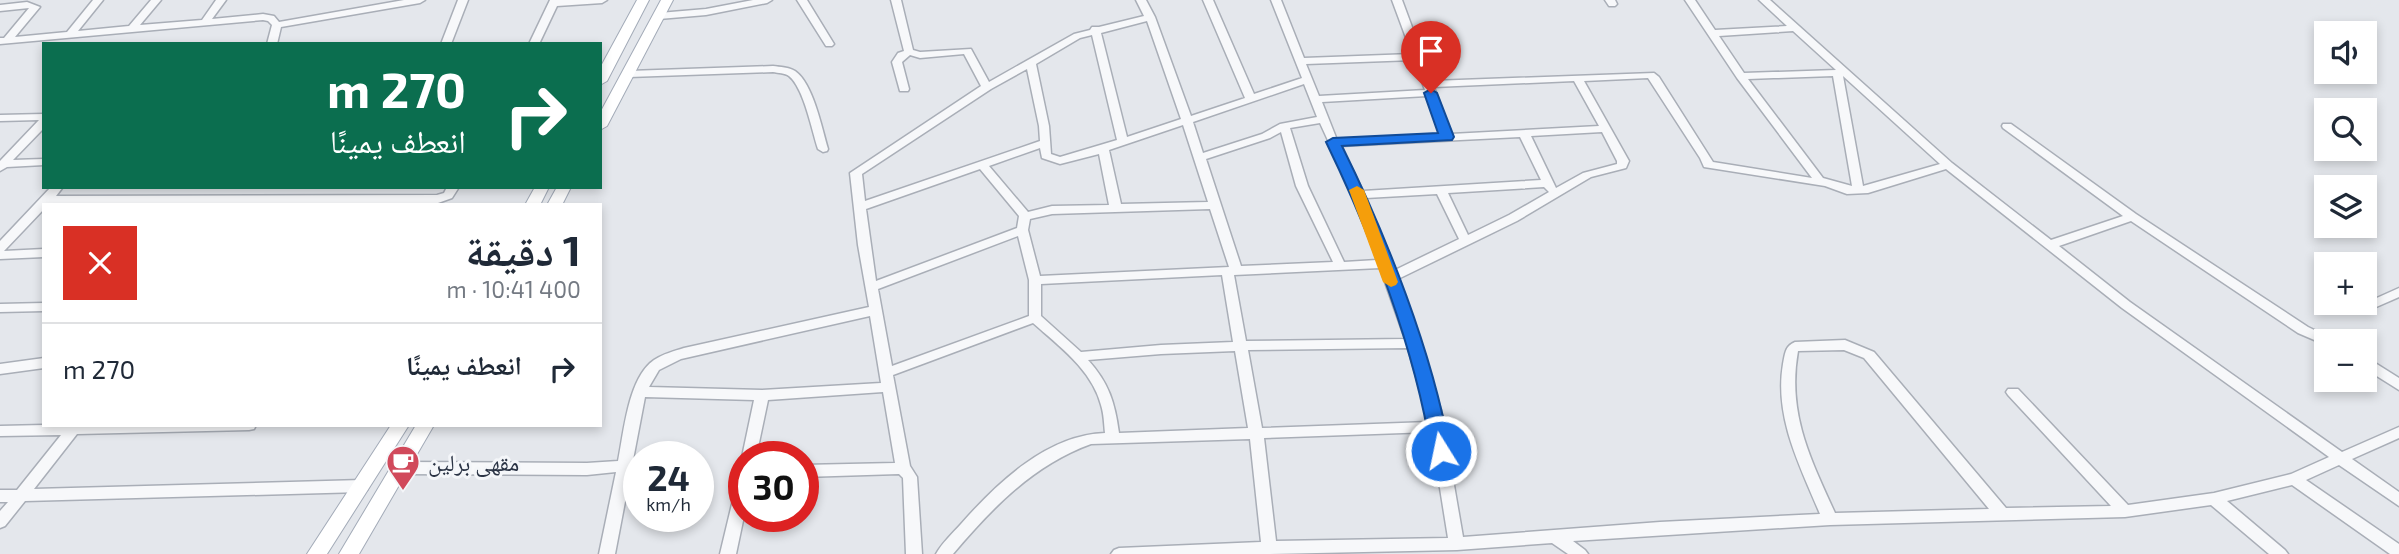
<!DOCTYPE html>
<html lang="ar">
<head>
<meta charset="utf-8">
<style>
	body { margin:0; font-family:"Exo 2","Noto Naskh Arabic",sans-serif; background:#f6f6f7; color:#1f2937; direction:rtl; height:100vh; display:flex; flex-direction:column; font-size:26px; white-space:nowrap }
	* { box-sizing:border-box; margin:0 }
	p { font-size:23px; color:#747a83 }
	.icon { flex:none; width:38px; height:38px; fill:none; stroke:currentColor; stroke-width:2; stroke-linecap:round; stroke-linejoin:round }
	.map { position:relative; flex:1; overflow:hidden; direction:ltr }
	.drawer { position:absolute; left:42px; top:203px; width:560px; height:224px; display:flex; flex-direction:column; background:#fff; border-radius:0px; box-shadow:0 4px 10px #0003; direction:rtl }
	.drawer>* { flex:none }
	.guide { position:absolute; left:42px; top:42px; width:560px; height:147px; border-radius:0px; box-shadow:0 4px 10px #0003; direction:rtl; background:#0b6e4f; color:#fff; overflow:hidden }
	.controls { position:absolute; left:2314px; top:21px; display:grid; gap:14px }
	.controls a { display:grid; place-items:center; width:63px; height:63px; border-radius:0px; background:#fff; box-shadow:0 4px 10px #0003; font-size:35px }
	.speed { position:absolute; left:623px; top:441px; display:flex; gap:14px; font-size:35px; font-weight:700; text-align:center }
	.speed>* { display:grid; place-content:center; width:91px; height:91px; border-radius:50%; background:#fff; box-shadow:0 4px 10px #0003; line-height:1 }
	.speed small { font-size:18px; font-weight:400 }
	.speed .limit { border:10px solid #d22; background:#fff; color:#111 }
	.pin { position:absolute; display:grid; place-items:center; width:60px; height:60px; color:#fff; margin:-72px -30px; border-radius:50% 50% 50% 0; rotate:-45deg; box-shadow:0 0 7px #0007 }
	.pin .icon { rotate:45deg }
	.me { position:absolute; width:77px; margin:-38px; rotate:350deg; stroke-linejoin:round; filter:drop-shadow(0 0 5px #0008) }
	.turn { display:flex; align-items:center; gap:24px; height:147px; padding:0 21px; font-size:32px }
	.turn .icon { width:91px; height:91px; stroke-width:2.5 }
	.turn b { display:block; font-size:49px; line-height:60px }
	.round { display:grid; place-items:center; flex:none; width:74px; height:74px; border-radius:0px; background:#f6f6f7 }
	.head { display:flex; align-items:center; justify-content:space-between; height:119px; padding:0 21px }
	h1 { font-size:42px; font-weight:700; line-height:52px }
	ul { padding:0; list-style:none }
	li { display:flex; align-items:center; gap:21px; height:91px; padding:0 21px; border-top:2px solid #e0e1e3 }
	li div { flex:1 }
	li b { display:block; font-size:26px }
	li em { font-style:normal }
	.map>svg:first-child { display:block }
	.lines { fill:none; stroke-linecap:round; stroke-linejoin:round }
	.minor-casing { stroke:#a9aeb7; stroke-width:3 }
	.major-casing { stroke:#a3abb8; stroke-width:2 }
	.minor { fill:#f7f8fa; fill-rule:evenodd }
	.major { fill:#fff; fill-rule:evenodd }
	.route { fill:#1a73e8; stroke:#114b97; stroke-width:2 }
	.slow { fill:#f59e0b }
	.labels { text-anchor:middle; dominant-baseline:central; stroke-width:6; stroke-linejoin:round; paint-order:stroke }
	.poi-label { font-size:23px; fill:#2b3445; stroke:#f4f6f9; text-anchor:start }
</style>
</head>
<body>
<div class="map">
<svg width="2399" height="554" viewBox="0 0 2399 554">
	<rect width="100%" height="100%" fill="#e4e7ec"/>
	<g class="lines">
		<defs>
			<path id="minor" d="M93,0H103L78,31L129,26L151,0H161L140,25L202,20L216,0H226L212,19L263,14L274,16L279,22L404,0H425L420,3L281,27L277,44H267L272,25L268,21L263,20L0,44V38H4L29,8L0,11V5L27,2L40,7L15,37L67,32Z
				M458,0H468L451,44H441Z
				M550,0H607L602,3L557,6L539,44H529Z
				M753,0H772L767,3L706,15L659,19L654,16L659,13L706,9Z
				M797,0H807L834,44L832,46H826Z
				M891,0H901L913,50L920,52L971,49L989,82L1074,34L1090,30L1092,27H1099L1144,16L1136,0H1146L1155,17L1191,116L1245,98L1203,0H1213L1254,94L1302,78L1271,0H1281L1304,58L1412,54L1392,0H1402L1432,81L1654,73L1659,77L1713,162L1812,178L1737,78L1685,0H1695L1715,30L1787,26L1759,0H1770L1952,163L2051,240L2123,216L2003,128L2002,126L2003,124H2011L2136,214L2308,327L2331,338L2332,341H2326V345L2298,333L2131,221L2059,246L2130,302L2342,452L2399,427V438L2352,459L2399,492V506L2339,465L2306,480L2399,544V554H2390L2292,485L2227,501L2285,550L2288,554H2269L2211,505L2125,517L1830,525L1573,541L1585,550L1588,554H1568L1552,543L1457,550L1270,554H1111L1114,550L1119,548L1261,542L1250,439L1091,444C1033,465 992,508 953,554H936C942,543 952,534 961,524C997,483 1047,435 1105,433C1104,424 1104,414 1101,405C1092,370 1059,346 1033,323L893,375L910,466L917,477L922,554H906L903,478L899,474L803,477V465L895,463L883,392L768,400L756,457H744V460L742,457L754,400L645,397L615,554H599L616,472L587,475L400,474L395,472L393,468L395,464L400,462L587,463L618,461C624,432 628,378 654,360C663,354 674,351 684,348L869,307L858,245L850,173L981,86L964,54L920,58L910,55L902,62L909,89L908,91H900L892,62L898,53L904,51ZM1147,21L1181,119L1127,137L1101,33ZM1793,31L1836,70L1744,73L1719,36ZM1092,35L1117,140L1060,157L1051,154L1049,126L1036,64L1080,38ZM1414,60L1425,90L1319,96L1306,64ZM1027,69L1039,126L1040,141L865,201L862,174L991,89ZM1833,76L1852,186L1823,178L1748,79ZM1843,76L1940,164L1863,186ZM1648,78L1700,158L1704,167L1825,186L1847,194L1868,193L1946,169L2122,308L2329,457L2291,474L2214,493L2128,505L2018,389H2008L2006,392L2008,395L2111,506L2006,508L1874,352L1845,340L1795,342C1785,346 1785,354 1783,364C1774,417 1800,466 1820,514L1660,522L1463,537L1441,410L1419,343L1396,280L1517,221L1591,177L1626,168L1629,161L1584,81ZM1574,81L1599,126L1451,134L1434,87ZM1304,84L1317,117L1280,124L1262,134L1203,153L1193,122ZM1427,96L1441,134L1337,140L1322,102ZM1320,123L1353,195L1377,260L1344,262L1308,186L1290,128ZM1183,125L1208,202L1121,204L1109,150ZM1281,132L1296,186L1333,262L1241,266L1206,159L1270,138ZM1602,132L1617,161V164L1583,173L1556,188L1531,136ZM1520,137L1541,180L1363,191L1340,146ZM1040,148L1042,158L1060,164L1099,154L1109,205L1052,206L1028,212L989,166ZM980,169L1019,216L1017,228L876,281L866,209ZM1544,187L1549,192L1509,215L1468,235L1448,193ZM1437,194L1459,239L1393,271L1366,198ZM1210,209L1229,267L1040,276L1028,230L1030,219L1052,214ZM1018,236L1029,280V316L892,366L878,289ZM1380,268L1405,339L1246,341L1234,275ZM1222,275L1233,342L1161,345L1081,352L1041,316V284ZM870,316L881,383L762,390L649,387L659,370L681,359ZM1408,348L1429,422L1262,428L1248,350ZM1844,350L1864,358L1989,509L1835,513C1810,458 1787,413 1798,351ZM1235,351L1248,428L1119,433C1115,403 1109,383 1088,360L1161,354ZM1431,432L1448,538L1276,541L1264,438Z
				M1605,0H1615L1617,4L1615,6H1609Z
				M773,66C780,67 789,67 795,71C813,83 822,129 828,149L827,151L823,152L818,149C812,131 804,88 789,76C785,73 778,73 773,72L629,77L624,74L629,71Z
				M44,114V128L13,160L44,159V165L7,167L0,171V161L39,120L0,121V115Z
				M51,187H63L56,196L437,195L444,193L447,187H459L452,198L438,203L49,204L44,205V209L4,251L44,249V257L0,259V241Z
				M2399,288V297L2374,308L2368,304L2370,301Z
				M44,303V311L0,312V304Z
				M2364,356L2399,378V390L2364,368Z
				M44,358V368L0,374V364Z
				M44,425H256L254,429L249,430L77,434L34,489L362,480L367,482L369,486L367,490L362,492L25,501L5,526L0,528V511L8,502H0V490H17L61,435L0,436V426Z
				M744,477V516L736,554H720L737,483L739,479Z"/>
			<path id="major" d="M637,0H649L607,81L600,85V68Z
				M661,0H673L607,126L600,130V113Z
				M535,187H549L540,205H525Z
				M557,187H571L562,205H547Z
				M391,425H409L327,554H307Z
				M416,425H434L359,554H339Z"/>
		</defs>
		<use href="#minor" class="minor-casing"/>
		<use href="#major" class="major-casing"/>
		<use href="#minor" class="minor"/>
		<use href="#major" class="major"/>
	</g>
	<path class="route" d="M1431,89L1437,93L1454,137L1452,140L1342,146C1387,237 1432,351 1450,451L1447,456H1434L1431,451C1415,349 1371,235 1326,142L1333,138L1438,133L1424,93Z"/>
	<path class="slow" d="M1357,186L1364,190L1398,282L1396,285L1391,287L1383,282L1349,190Z"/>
	<defs>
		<symbol id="cafe-pin" viewBox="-11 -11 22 30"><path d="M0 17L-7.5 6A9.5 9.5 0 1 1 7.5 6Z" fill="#d1495b" stroke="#f4f6f9"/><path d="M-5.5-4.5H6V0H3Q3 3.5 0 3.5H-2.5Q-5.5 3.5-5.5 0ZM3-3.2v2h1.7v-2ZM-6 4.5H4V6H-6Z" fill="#fff"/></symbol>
	</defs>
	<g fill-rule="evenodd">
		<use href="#cafe-pin" x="384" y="443" width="38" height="52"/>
	</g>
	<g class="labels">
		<g class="poi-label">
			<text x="428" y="462">مقهى برلين</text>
		</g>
	</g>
</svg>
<div class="controls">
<a><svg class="icon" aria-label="sound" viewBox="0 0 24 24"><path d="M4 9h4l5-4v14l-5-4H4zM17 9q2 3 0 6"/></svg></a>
<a><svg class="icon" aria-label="search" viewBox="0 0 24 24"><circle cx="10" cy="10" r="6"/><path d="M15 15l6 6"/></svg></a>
<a><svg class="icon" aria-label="layers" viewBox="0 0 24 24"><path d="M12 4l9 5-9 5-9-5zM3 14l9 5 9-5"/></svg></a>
<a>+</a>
<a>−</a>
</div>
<div class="speed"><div>24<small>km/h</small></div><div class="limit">30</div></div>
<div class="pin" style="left:1431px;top:93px;background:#d93025"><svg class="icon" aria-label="arrive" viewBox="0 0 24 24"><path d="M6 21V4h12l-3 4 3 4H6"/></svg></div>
<svg class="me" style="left:1441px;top:451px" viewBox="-20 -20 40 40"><circle r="17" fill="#1a73e8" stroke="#fff" stroke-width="3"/><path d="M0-11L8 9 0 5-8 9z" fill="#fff"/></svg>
<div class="guide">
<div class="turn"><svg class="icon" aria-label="right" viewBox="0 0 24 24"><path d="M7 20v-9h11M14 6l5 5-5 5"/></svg><div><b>270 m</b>انعطف يمينًا</div></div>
</div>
<section class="drawer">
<div class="head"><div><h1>1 دقيقة</h1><p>400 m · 10:41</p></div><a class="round" style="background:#d93025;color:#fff"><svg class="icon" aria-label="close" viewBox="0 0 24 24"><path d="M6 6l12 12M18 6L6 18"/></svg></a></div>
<ul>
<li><svg class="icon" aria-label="right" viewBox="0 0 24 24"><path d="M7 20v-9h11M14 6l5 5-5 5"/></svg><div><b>انعطف يمينًا</b></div><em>270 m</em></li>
</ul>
</section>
</div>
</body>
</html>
